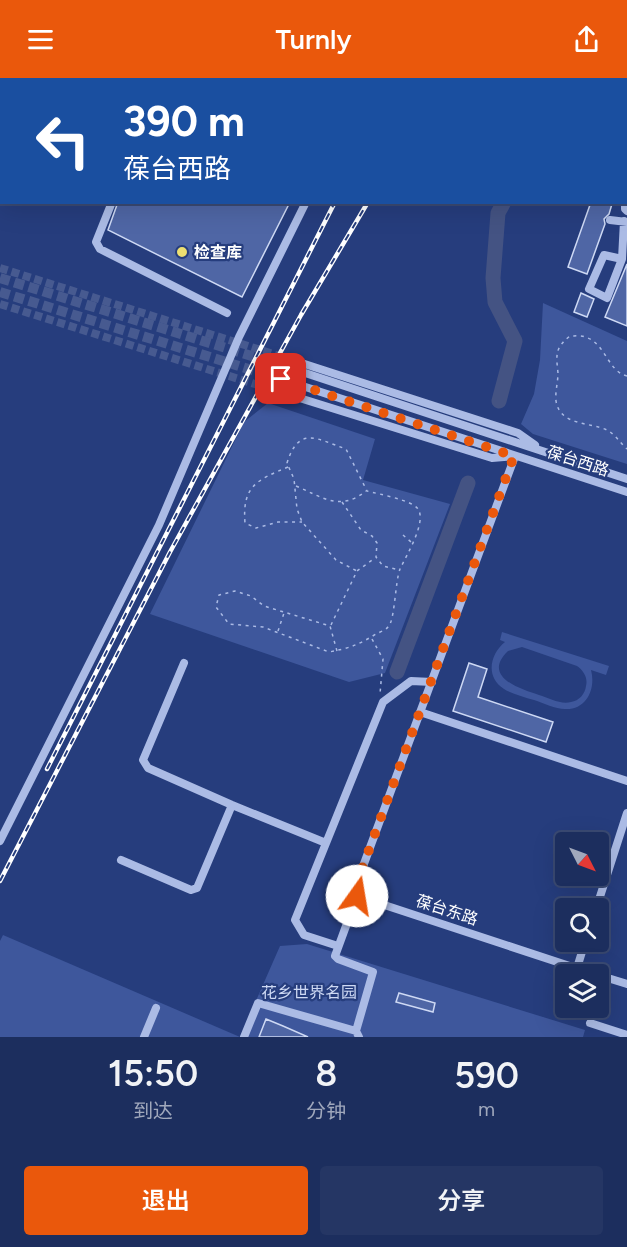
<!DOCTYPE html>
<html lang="zh">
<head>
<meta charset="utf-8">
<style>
	body { margin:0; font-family:Figtree,"Noto Sans SC",sans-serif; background:#253664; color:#f1f3f6; height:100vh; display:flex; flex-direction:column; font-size:22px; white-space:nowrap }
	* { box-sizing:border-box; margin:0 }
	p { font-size:20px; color:#a0a8bc }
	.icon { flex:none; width:33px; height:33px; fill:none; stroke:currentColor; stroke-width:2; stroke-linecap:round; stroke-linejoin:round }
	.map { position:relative; height:959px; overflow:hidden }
	.panel { display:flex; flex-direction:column; background:#1c2e5e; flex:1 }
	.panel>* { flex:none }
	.top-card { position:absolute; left:0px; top:0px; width:627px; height:126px; box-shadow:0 6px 24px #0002,0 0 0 2px #3a4a73; background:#1a4fa0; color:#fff; overflow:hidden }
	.needle { width:39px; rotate:132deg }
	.fabs { position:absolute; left:555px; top:754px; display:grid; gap:12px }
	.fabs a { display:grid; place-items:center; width:54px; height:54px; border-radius:6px; background:#1c2e5e; box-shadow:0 6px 24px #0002,0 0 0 2px #3a4a73; font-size:30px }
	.pin { position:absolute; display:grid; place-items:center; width:51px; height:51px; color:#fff; margin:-26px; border-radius:12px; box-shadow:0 3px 9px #0006 }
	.me { position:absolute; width:66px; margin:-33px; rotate:13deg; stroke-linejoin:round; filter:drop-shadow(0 0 4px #0008) }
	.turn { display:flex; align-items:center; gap:21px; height:126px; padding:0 24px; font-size:27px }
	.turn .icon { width:78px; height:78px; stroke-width:2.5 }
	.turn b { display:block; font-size:42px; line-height:51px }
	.eta { display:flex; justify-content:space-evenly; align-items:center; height:102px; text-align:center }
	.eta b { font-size:36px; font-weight:600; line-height:42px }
	.cta { display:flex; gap:12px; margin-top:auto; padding:12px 24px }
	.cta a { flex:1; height:69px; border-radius:6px; background:#ea580c; color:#fff; font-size:24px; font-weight:600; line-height:69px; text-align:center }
	.cta a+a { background:#253664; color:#f1f3f6 }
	header { display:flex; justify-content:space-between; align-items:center; height:78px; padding:0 24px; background:#ea580c; color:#fff; font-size:27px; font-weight:600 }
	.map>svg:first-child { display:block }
	.green { fill:#3e579c; fill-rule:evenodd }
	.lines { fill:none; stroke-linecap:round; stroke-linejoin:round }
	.river { stroke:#445383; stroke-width:15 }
	.building { fill:#4f66a5; stroke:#ced9f4; stroke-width:1.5 }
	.minor-tunnel { stroke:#475a90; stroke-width:8; stroke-dasharray:8 4; stroke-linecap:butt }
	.major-tunnel { stroke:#475a90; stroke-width:10; stroke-dasharray:10 5; stroke-linecap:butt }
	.path { stroke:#abbbe5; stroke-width:1.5; stroke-dasharray:3 4.5; stroke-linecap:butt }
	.minor { stroke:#abbbe5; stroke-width:8 }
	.rail-casing { stroke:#fff; stroke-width:4.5 }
	.rail { stroke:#263d7d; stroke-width:2; stroke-dasharray:7; stroke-linecap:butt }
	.route { stroke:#ea580c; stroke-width:10; stroke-dasharray:0 18 }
	.poi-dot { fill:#eddf71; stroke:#263d7d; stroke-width:2 }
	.labels { text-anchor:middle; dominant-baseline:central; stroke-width:4.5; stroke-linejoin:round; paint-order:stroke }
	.poi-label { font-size:16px; font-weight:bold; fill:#fff; stroke:#263d7d; text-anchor:start }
	.street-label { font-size:16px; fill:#fff; stroke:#263d7d }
	.park-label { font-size:16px; fill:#ced9f4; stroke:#263d7d }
</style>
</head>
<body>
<header><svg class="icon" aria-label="menu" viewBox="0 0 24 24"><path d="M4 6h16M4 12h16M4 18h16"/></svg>Turnly<svg class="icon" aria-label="share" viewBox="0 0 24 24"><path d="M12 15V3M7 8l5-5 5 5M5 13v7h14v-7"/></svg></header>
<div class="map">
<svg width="627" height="959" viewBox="0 0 627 959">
	<rect width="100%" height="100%" fill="#263d7d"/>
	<path class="green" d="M543,225L627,263V386L533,356L521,346L534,316L540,282Z
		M268,325L375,361L363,402L450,426L385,595L349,604L150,536L244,344Z
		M502,554L609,588L606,597L591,592C596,610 587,632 565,631C555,631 544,625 534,622C524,619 512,616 504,611C485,599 490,576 505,564L500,562ZM522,569L577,588C584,593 588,600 586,608C585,616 579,623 571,624C561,627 549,620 539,617C521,611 481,599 508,573Z
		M3,857L240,959H0V863Z
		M307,866L585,952L583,959H240L280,868Z"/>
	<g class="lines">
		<path class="river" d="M499,323L515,263L495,224L493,200L498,135L504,124
			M397,594L468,405"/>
	</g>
	<path class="building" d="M118,124H290L242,219L108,152Z
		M591,124L612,126L609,136L604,141L605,146L587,196L568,189Z
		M627,186V248L605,239Z
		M581,215L594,221L587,239L574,234Z
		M469,585L487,591L478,619L553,644L546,664L453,633Z
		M399,915L435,925L433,934L396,924Z
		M266,941L283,948L308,959H259Z"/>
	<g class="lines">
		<path class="minor-tunnel" d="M0,190L286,280
			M0,226L277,313"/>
		<path class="major-tunnel" d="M0,200L284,288
			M0,214L281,301"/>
		<path class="path" d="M627,298C607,293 606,265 585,259C581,257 575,258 570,258C555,270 556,276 558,295C558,304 555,314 556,323C560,348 590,344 607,352C616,357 620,365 627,371
			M288,389C257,402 242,408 245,445L256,450L278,444H302
			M296,408C322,419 340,434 366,413
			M342,424L361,452L372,458L377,465L376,479L383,488L399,492
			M403,457L411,464
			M331,547L357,493L375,480
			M278,553L284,535
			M372,561L383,581L380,616
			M337,573L330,548L264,528L251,518L235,513L219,517L216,529L229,546L263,549L329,574C350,570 358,567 376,556C380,554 386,552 388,549C395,543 395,504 400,491C406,478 427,444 418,431C412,422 378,416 367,413L346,371C317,361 299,347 287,385L294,401L297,431L302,444L336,482L357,493"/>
		<path class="minor" d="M80,2V0
			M107,2L108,0
			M175,2V0
			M367,2L368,0
			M112,124L96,164L100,171L227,235
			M625,124V131L627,133
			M610,142L627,144
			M622,181L604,177L589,211L607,220L622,181L624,143
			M286,280L518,355L535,367
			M284,288L627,401
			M281,301L627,414
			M277,313L492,380L515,378L355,810L357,818L597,897
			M184,585L143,682L148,690L232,727L326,765
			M420,634L627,703
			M0,763L159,447L239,259L306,124
			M121,782L191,812L197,810L232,727
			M357,818L335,878L338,881L373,894L356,953L359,959
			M596,831L627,735
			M338,868L304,857L295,842L383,624L411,603L432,604
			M577,890L585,864
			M598,897L627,906
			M590,945L627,957
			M144,959L156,930
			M244,959L258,925L356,953"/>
		<defs>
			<path id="rail" d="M397,2L398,0
				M456,2L457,0
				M468,2L470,0
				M47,691L335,124
				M0,803L170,474L301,237L368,124"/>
		</defs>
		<use href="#rail" class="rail-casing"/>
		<use href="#rail" class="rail"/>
	</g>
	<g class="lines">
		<path class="route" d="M281,301L514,378L355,810L357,818"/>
	</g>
	<circle class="poi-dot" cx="182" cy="174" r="6"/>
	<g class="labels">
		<g class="poi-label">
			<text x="194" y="174">检查库</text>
		</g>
		<g class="street-label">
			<text transform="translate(578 383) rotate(18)">葆台西路</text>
			<text transform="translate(447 832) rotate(18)">葆台东路</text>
		</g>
		<g class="park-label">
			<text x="309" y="914">花乡世界名园</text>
		</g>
	</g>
</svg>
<div class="fabs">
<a><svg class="needle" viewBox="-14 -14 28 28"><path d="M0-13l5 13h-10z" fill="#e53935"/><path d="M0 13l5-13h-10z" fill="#a0a8bc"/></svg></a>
<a><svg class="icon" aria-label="search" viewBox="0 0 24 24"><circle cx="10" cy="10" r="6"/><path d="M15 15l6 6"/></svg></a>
<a><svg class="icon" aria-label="layers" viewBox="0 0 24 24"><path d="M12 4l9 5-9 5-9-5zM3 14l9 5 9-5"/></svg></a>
</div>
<div class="pin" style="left:281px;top:301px;background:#d93025"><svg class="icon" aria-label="arrive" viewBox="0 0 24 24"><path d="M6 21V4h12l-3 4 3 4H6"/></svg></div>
<svg class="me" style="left:357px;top:818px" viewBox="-20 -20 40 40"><circle r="19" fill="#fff"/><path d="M0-13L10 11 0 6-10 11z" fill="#ea580c"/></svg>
<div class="top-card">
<div class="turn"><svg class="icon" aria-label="left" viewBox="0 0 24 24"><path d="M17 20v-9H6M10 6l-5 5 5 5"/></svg><div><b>390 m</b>葆台西路</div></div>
</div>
</div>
<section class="panel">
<div class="eta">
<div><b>15:50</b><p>到达</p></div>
<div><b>8</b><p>分钟</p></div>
<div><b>590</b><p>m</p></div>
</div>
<div class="cta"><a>退出</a><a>分享</a></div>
</section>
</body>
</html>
